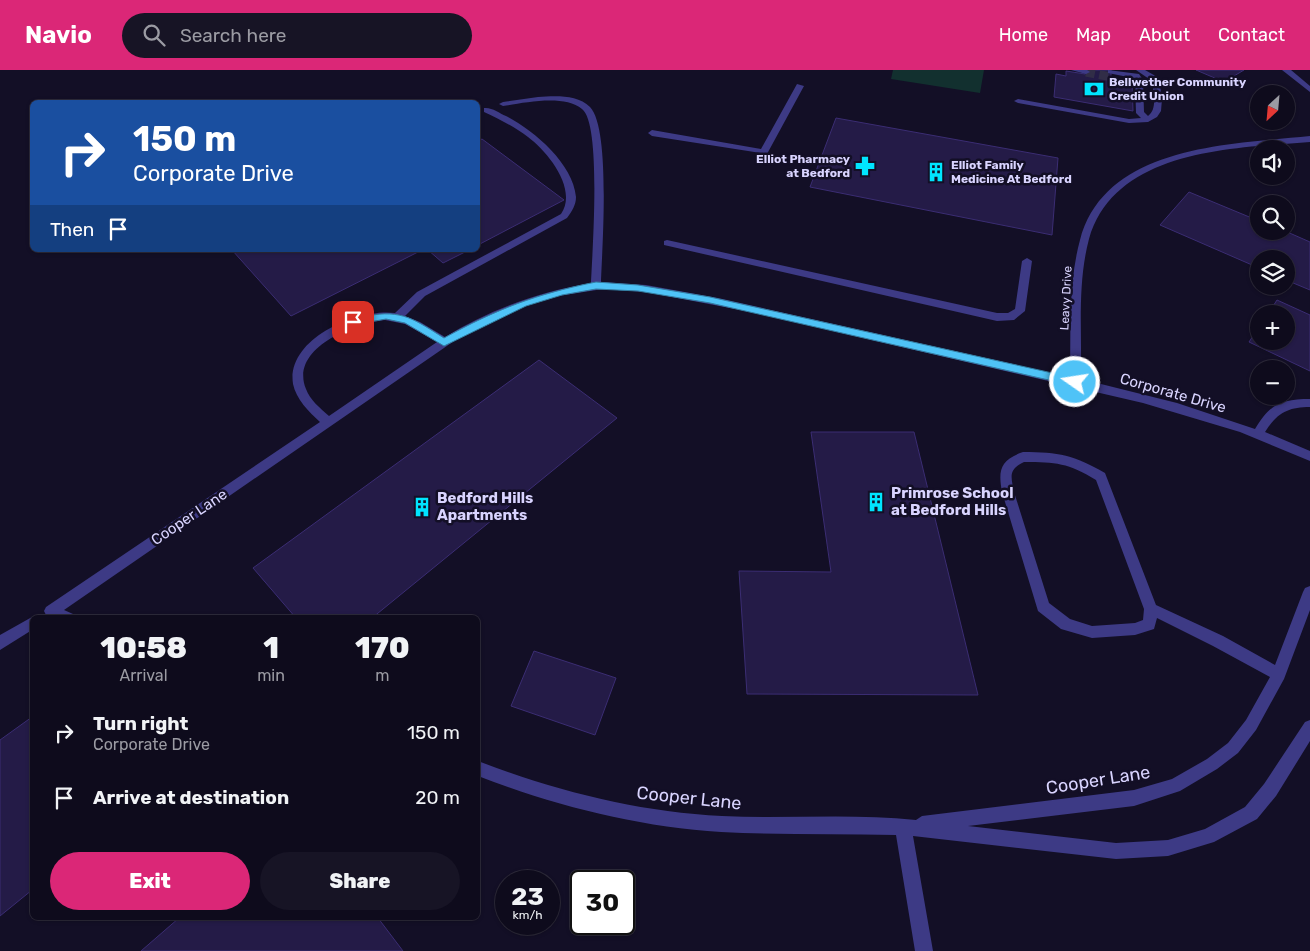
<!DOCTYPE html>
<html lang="en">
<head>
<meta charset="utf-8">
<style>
	body { margin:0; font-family:Rubik,sans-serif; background:#171425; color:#f1f3f6; height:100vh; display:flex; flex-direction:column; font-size:19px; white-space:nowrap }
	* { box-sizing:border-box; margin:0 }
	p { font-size:16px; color:#9b9ba3 }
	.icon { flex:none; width:28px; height:28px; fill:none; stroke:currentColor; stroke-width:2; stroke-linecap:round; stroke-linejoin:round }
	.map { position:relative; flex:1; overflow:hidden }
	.drawer { position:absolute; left:30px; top:545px; width:450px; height:305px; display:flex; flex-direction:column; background:#0e0b1c; border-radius:8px; box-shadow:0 1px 4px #0004,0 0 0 1px #2e2b3b }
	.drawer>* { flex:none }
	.banner { position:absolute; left:30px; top:30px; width:450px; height:152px; border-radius:8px; box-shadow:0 1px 4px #0004,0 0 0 1px #2e2b3b; background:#1a4fa0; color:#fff; overflow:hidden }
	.needle { width:32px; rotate:206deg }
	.buttons { position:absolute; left:1250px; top:15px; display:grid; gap:10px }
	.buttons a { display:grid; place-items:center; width:45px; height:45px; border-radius:50%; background:#0e0b1c; box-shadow:0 1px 4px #0004,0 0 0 1px #2e2b3b; font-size:25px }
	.speed { position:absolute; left:495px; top:800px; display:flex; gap:10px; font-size:25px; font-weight:700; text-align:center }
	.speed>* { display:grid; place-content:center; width:65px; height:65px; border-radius:50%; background:#0e0b1c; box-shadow:0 1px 4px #0004,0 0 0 1px #2e2b3b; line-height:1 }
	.speed small { font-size:12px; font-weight:400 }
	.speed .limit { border:2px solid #111; border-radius:8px; background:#fff; color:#111 }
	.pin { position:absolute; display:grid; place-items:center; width:42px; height:42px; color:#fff; margin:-21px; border-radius:10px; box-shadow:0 2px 8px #0006 }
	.me { position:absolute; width:55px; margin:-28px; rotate:283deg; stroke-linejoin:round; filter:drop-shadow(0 0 4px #0008) }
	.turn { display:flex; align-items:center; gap:18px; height:105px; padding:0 20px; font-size:22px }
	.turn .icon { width:65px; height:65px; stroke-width:2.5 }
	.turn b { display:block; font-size:35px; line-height:42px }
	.then { display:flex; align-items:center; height:48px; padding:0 20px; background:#0003; gap:10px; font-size:19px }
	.eta { display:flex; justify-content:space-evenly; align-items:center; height:85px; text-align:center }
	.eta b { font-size:30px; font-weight:800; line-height:35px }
	.cta { display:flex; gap:10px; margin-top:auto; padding:10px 20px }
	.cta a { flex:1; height:58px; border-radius:30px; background:#db2777; color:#fff; font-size:20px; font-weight:800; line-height:58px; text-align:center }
	.cta a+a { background:#171425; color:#f1f3f6 }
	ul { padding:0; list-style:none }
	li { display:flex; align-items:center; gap:15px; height:65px; padding:0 20px }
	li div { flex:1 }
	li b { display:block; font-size:19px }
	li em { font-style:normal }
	header { display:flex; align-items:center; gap:30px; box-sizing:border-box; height:70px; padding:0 25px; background:#db2777; color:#fff }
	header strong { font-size:24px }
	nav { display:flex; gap:28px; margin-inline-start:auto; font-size:18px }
	.search { width:350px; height:45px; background:#171425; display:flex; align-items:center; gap:12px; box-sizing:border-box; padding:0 18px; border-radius:28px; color:#9b9ba3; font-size:19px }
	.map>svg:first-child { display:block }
	.green { fill:#12302f }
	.building { fill:#241b47; stroke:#3b2d73 }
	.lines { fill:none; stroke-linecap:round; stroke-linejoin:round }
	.minor-tunnel { stroke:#312d47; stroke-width:9; stroke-dasharray:9 4.5; stroke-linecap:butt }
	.minor { fill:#3d3a85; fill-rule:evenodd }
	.route { fill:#4fc3f7; stroke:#337fa1 }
	.labels { text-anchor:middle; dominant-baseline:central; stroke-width:5; stroke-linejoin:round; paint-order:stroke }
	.far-poi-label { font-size:12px; font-weight:bold; fill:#d9d4ff; stroke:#130f26; text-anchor:start }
	.far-street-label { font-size:12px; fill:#d9d4ff; stroke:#130f26 }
	.street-label { font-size:15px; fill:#d9d4ff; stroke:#130f26 }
	.poi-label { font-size:15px; font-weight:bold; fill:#d9d4ff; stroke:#130f26; text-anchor:start }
	.near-street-label { font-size:18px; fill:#d9d4ff; stroke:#130f26 }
</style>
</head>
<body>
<header>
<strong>Navio</strong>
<div class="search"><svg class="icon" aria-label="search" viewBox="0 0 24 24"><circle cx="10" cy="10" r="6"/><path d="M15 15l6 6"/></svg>Search here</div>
<nav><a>Home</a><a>Map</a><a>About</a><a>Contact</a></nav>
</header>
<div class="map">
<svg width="1310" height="881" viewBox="0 0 1310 881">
	<rect width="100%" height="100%" fill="#130f26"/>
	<path class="green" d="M893,0H984L980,23L891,9Z"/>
	<path class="building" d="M1086,0H1111V8L1132,12L1133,41L1054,27L1056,4L1066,6V1L1085,4Z
		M1196,0H1244L1224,12Z
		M836,48L1058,88L1052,165L810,117Z
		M482,69L564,130L478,175V71Z
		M1189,122L1259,151V161H1285L1310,172V220L1286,210V189H1259V198L1160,155Z
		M232,180H422L291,246Z
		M428,180H469L443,193Z
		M1277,230L1310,245V301L1249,272L1259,257V271H1286V244H1268Z
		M539,290L617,348L372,548H296L253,498Z
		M811,362H914L978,625L747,624L739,501L831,502Z
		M534,581L616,608L595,665L511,636Z
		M32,647V820L0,846V670Z
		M179,848H378L403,881H141Z"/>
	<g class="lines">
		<path class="minor-tunnel" d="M1086,2L1111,7"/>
		<path class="minor" d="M1071,0H1087L1090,2L1086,4Z
			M1108,0L1139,4L1143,10L1144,42L1148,46C1158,39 1153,22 1152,11L1136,0H1145L1159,8L1162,29L1161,41L1157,47L1148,52L1129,53L1018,33L1014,31L1018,29L1129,49L1141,48L1136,43L1135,10L1133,8L1108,3Z
			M1282,0H1291L1310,16V22Z
			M797,14L804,16L767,84L652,66L648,63L652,60L761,79Z
			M538,27C554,26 577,24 590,37C611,59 602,178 601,212L646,215L718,228L1070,307C1071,261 1068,214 1080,170C1105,75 1231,74 1310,66V72C1234,78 1115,79 1089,169C1077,214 1082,263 1081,309L1177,333L1255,359C1270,334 1281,329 1310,329V337C1288,337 1277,343 1265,362L1310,381V391L1240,362L1143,333L756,243L646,222L603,219L558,226L525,236L490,251L457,269L64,540L73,544L75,548H51L46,545L44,541L46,537L320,352C309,342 296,329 293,314C286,269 357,238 395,243L417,222L561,144C578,119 548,82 528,67C515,57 499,49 484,42V38C492,37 499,43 506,46C533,60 573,93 576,127C576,135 572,141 567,148L425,226L405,246L420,252L445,267C490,239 539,222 591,213C592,185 602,54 582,39C564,24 524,33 503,36L499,34L503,32ZM385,250L405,254L437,272L329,346C320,338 310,330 306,319C289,278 355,253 385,250Z
			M667,170L997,243H1008L1015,239L1022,191L1027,188L1032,191L1025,241L1014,250L997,251L664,175V171Z
			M1023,382C1059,382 1074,385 1105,403L1156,535L1223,566L1275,595L1303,522L1305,518L1310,516V540L1284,609L1256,660L1238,683L1217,699L1180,721L1134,736L968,756L1116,773L1168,770L1205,759L1245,737L1264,714L1305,652L1310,650V671L1276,726L1257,749L1214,772L1168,786L1116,789L913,766L933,881H915L896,765C838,764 779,765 721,762C638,757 555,736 478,706V691C556,721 639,742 722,746C786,749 852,743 916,750L922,746L1134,720L1172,709L1207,689L1228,673L1246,650L1270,607L1213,576L1157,548L1154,559L1135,565L1092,568L1061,559L1038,541L1002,422C998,400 1000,390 1023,382ZM1024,392C1056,392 1068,393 1096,410L1144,539L1143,550L1135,553L1092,556L1070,549L1049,533L1014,422C1011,406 1008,400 1024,392Z
			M32,547L34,548H32V560L0,580V565Z"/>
	</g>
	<path class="route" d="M596,212L638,215L710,227L1075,308L1080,312L1075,316L710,233L638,221L596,219L562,225L526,236L444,276L405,253L386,249L353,255L349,252C353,247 360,247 367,246C402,239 415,250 444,268C497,239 536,224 596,212Z"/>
	<defs>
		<symbol id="bank-bare" viewBox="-9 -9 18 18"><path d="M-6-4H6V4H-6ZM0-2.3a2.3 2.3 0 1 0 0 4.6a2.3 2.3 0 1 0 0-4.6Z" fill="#00e5ff" stroke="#130f26" stroke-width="2.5" paint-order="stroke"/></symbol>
		<symbol id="pharmacy-bare" viewBox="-9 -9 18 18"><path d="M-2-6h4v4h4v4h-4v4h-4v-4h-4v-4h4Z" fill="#00e5ff" stroke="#130f26" stroke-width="2.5" paint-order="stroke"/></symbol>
		<symbol id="building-bare" viewBox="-9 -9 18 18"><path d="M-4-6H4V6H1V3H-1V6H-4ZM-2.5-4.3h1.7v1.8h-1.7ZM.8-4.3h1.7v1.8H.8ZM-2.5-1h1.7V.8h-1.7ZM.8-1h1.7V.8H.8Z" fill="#00e5ff" stroke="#130f26" stroke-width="2.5" paint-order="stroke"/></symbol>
	</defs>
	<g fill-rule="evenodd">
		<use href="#bank-bare" x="1080" y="5" width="28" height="28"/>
		<use href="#pharmacy-bare" x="851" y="82" width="28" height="28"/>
		<use href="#building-bare" x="922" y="88" width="28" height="28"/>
		<use href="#building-bare" x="862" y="418" width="28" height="28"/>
		<use href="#building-bare" x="408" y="423" width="28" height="28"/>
	</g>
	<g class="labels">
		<g class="far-poi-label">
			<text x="1109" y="12">Bellwether Community<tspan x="1109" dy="14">Credit Union</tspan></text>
			<text x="850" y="89" text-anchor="end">Elliot Pharmacy<tspan x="850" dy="14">at Bedford</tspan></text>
			<text x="951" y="95">Elliot Family<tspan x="951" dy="14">Medicine At Bedford</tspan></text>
		</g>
		<g class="far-street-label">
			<text transform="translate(1066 228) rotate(-87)">Leavy Drive</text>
		</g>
		<g class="street-label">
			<text transform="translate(1173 323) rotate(16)">Corporate Drive</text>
			<text transform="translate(189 447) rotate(-34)">Cooper Lane</text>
		</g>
		<g class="poi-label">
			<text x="891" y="423">Primrose School<tspan x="891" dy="17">at Bedford Hills</tspan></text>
			<text x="437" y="428">Bedford Hills<tspan x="437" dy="17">Apartments</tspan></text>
		</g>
		<g class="near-street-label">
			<text transform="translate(1098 710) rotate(-9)">Cooper Lane</text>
			<text transform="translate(689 728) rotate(6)">Cooper Lane</text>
		</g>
	</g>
</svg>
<div class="buttons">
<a><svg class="needle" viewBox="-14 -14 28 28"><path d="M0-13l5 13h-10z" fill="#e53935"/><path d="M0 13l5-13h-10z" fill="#9b9ba3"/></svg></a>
<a><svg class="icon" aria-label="sound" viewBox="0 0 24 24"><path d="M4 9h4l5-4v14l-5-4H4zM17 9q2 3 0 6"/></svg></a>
<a><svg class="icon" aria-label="search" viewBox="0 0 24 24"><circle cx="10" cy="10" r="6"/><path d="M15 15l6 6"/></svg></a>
<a><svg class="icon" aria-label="layers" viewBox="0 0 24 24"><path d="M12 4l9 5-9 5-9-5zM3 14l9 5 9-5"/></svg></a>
<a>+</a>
<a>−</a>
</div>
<div class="speed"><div>23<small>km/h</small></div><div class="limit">30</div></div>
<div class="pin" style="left:353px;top:252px;background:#d93025"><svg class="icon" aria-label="arrive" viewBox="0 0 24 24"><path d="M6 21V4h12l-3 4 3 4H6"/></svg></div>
<svg class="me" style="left:1075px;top:312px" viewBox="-20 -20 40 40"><circle r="17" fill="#4fc3f7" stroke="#fff" stroke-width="3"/><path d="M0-11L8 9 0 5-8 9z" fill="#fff"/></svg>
<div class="banner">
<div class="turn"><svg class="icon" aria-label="right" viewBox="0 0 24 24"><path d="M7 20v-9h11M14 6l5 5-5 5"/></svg><div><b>150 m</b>Corporate Drive</div></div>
<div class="then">Then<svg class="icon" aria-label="arrive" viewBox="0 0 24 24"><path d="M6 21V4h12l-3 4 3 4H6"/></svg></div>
</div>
<section class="drawer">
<div class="eta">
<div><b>10:58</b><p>Arrival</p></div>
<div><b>1</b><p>min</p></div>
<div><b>170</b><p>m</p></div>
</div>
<ul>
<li><svg class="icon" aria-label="right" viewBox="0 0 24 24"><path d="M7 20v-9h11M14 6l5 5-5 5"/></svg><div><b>Turn right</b><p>Corporate Drive</p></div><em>150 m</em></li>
<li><svg class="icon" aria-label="arrive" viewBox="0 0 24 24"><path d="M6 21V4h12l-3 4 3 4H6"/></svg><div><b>Arrive at destination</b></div><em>20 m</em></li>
</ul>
<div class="cta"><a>Exit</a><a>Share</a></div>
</section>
</div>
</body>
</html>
